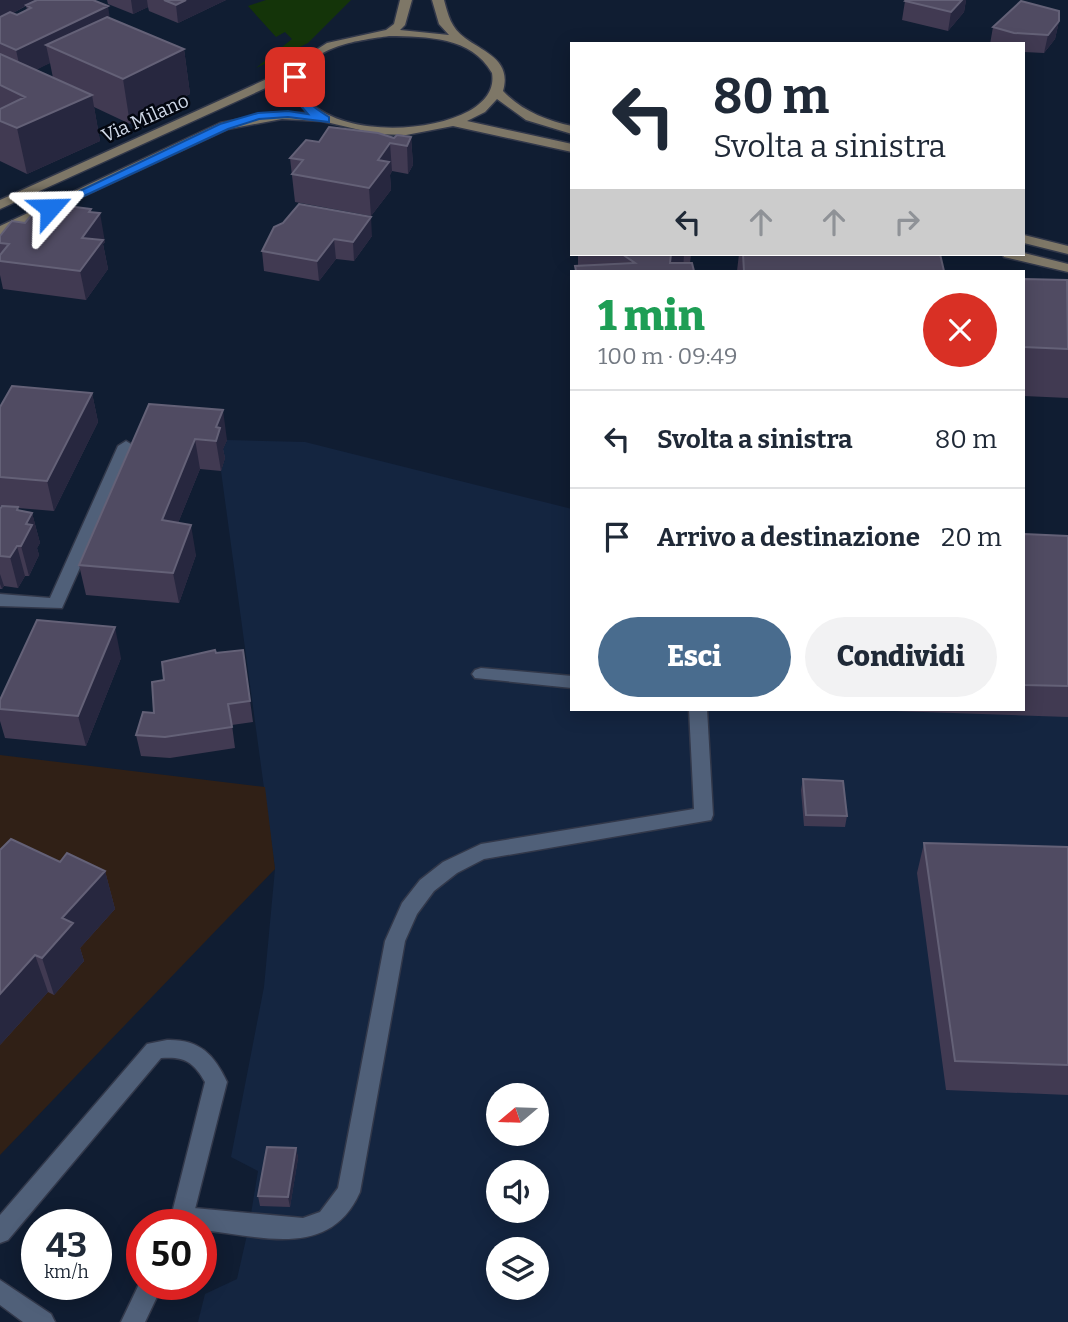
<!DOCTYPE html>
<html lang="it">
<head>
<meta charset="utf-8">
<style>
	body { margin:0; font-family:Bitter,serif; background:#f2f2f3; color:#1f2937; height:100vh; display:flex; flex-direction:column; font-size:26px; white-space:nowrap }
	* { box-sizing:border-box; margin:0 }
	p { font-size:23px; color:#747a83 }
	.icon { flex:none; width:38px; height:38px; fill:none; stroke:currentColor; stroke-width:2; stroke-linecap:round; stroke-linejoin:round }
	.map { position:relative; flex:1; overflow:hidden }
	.panel { position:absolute; left:570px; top:270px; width:455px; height:441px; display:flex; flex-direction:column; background:#fff; border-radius:0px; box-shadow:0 4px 18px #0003 }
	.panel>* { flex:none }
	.hud { position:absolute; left:570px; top:42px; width:455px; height:214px; border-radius:0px; box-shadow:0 4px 18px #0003; background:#fff; color:#1f2937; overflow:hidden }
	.needle { width:46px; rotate:251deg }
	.buttons { position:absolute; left:486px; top:1083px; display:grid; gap:14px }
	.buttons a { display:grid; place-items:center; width:63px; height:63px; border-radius:50%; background:#fff; box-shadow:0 4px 18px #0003; font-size:35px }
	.speed { position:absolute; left:21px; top:1209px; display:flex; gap:14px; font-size:35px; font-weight:700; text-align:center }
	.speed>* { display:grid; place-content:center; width:91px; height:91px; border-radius:50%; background:#fff; box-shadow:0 4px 18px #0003; line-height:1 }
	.speed small { font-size:18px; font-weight:400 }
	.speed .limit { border:10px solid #d22; background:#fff; color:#111 }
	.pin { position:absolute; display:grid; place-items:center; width:60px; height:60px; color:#fff; margin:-30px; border-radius:14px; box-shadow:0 4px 10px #0006 }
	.me { position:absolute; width:77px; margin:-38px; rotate:65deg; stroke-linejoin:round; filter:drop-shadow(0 0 5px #0008) }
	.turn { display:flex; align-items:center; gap:24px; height:147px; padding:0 28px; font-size:32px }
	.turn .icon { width:91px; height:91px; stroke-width:2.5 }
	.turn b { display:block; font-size:49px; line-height:60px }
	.lanes { display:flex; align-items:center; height:66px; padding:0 28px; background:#0003; justify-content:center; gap:35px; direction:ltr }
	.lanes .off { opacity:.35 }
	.round { display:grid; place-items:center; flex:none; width:74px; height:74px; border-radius:37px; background:#f2f2f3 }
	.overview { display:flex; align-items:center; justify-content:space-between; height:119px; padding:0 28px }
	h1 { font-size:42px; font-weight:800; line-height:52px; color:#1e9e55 }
	.cta { display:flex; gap:14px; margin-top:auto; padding:14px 28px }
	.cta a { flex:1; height:80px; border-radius:42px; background:#496c8e; color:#fff; font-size:28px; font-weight:800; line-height:80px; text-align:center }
	.cta a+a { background:#f2f2f3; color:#1f2937 }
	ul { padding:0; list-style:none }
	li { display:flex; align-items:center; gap:21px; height:98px; padding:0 28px; border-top:2px solid #e0e1e3 }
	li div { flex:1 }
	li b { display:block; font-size:26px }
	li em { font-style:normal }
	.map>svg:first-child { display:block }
	.built { fill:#142540; fill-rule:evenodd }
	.education { fill:#302016 }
	.green { fill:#143409 }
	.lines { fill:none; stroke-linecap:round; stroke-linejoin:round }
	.service-casing { stroke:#32384a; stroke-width:3 }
	.minor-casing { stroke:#32384a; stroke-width:3 }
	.secondary-casing { stroke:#32384a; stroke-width:3 }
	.service { fill:#506079; fill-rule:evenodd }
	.minor { fill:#506079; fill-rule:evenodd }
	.secondary { fill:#7e7767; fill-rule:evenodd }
	.wall { fill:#413a52; fill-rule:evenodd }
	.shaded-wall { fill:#27273f }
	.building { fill:#504b62; stroke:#646177; stroke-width:2 }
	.route { fill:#1a73e8; stroke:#114b97; stroke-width:2 }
	.labels { text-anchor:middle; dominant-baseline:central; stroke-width:5; stroke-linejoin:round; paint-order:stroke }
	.far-street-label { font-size:19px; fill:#ced7e6; stroke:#030710 }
</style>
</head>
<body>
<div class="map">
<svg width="1068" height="1322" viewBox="0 0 1068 1322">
	<rect width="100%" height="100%" fill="#101d32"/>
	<path class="built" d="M227,440L305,442L572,509V709H1024L1068,566V1322H198L205,1294L237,1279L249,1226L258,1171L231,1157L264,987L275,869L221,471L225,458L220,457ZM499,1096H537V1134H499ZM499,1172H537V1211H499ZM499,1250H537V1288H499Z"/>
	<path class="education" d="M0,755L265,787L275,869L0,1155Z"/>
	<path class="green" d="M266,0H351L308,43L256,68L292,39L285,32L276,37L248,6Z"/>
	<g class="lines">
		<defs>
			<path id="service" d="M481,668L572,676V688L475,678L472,674L475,670Z
				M689,709H707L713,815L711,820L484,859L457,873L434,891L417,914L405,941L360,1192C330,1260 261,1236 201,1230V1225H175L172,1218L175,1211L183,1207L303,1218L320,1212L338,1188L385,941L402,903L420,880L443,862L481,844L694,809Z"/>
			<path id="minor" d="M126,441L134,446L62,608L0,606V594L50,598L118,446Z
				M167,1040C199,1039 214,1054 227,1082L191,1225H169L205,1082C194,1062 184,1056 161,1058L8,1240L0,1243V1215L147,1044Z
				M142,1278V1284H163L145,1322H121Z
				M0,1280L51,1314L55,1322H23L0,1305Z"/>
			<path id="secondary" d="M400,0H412L405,25L400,30L449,35L439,24L432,0H444C448,15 451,28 465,38C484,52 512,60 503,91C522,111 546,120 572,126V134L526,120L497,99L485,112L467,121L572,144V152L453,126L406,135L377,134L322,121L282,119L228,129L0,235V226L220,123L271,113H308L292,96V76L0,209V200L280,73L327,43L386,30L394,24ZM389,36C427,37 471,36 492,73C495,91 483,103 469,111C428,133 348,136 310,103C302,97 302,88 303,79C309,45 362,40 389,36Z
				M1024,235L1068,246V254L1024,243Z
				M1024,253L1068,264V272L1004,257L1002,254Z"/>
		</defs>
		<use href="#service" class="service-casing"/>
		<use href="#minor" class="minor-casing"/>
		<use href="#secondary" class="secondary-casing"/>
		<use href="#service" class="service"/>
		<use href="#minor" class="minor"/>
		<use href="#secondary" class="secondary"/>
	</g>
	<path class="wall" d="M0,0L30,3L110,18L184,49L190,94L130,124L94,107L100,141L27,174L0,161ZM26,6L27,10L17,15L13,13ZM50,63L53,78L36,70L43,66Z
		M107,0H226L178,23L149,11L148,7L133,14L108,4Z
		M906,0H966L964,12L948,31L902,20L905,1Z
		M1059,21L1055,39L1044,53L1024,52V44H990L993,27Z
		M411,137L413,165L408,174L392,171L390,175L391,190L371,216L295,202L290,158L319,142Z
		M92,212L105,242L103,244L108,269L86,300L3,289L0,275V236L25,223Z
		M283,223L372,236L354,261L336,259L319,281L264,271L262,251Z
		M578,254H691L690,263L694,271H575V266H586L578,265Z
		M739,254H940L944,271H737Z
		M1024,279L1068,282V398L1024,396Z
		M92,393L98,422L54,511L18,508L19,511L32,513L40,543L37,548L39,555L29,576H25L18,588L4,586L2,589H0V509L1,507L0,506V407Z
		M149,404L227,440L223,449L225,458L221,471L200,469L178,523L196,555L179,603L86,595L79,565Z
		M1024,534L1068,536V717L894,711L893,709H1024Z
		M216,653L246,671L253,722L232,725L235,748L170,758L141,756L136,735L154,713L164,680Z
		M121,658L86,746L5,738L0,721V700Z
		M803,779L847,816L845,827L804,826L801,790Z
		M924,843L1068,847V1095L946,1090L917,873Z
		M60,862L105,871L115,909L80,948L84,961L54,995L48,992L0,1045Z
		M296,1148L298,1158L290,1207L260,1206L258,1196Z"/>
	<path class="shaded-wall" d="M0,0H35L0,21Z
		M131,0H147L148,7L133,14Z
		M186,0H226L178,23L176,5Z
		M962,0H966L964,12L948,31L951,12Z
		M108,6L112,32L46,45L50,63L22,77L16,50Z
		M1059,21L1055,39L1044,53L1048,35Z
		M184,49L190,94L130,124L123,79Z
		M92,95L100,141L27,174L17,128Z
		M411,137L413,165L408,174L407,146Z
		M390,143L392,171L390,175L391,190L371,216L369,188L378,160Z
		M91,209L93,222L100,213L105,242L103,244L108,269L86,300L80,271L82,238L89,212Z
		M371,217L372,236L354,261L353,242Z
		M334,239L336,259L319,281L317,261Z
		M669,254H684L683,271H668Z
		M92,393L98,422L54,511L47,481Z
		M223,410L227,440L223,449L225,458L221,471L216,441V427Z
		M195,439L200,469L167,550L162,520Z
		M18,507L26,537V524L32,513L40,543L37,548L39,555L29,576L21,546Z
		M191,525L196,555L179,603L173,573Z
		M17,546L25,576L18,588L10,557Z
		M0,574L4,586L2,589L0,584Z
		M115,627L121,658L86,746L78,716Z
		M105,871L115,909L80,948L84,961L54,995L42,958L62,918Z
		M35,955L48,992L0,1045V994Z
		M296,1148L298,1158L290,1207L288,1197Z"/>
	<path class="building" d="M37,0H93L108,6L16,50L0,43V17L10,12L17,15L31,8L26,5Z
		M164,0H186L176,5Z
		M906,0H962L951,12L905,1Z
		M1021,1L1059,11V21L1048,35L1014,33L993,27Z
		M107,17L184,49L123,79L46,45Z
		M0,54L92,95L17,128L0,121V109L25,97L0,85Z
		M329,127L378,133L394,138L397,135L411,137L407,146L390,143L378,160L389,162L369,188L292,174L303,160L290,158L306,140L319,142Z
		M299,204L371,217L353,242L334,239L317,261L262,251L274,227L283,223Z
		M60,205L91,209L89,212L100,213L82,238L103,240L80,271L0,261V255L9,244L0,243V236L12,221L25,223L39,206L57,208Z
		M622,254H671L670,263H692L694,271H576L575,266L635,263Z
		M743,254H940L944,271H744Z
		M1024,279L1067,280L1068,349L1024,347Z
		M12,386L92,393L47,481L0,477V407Z
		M149,404L223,410L216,427L220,428L216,441L195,439L162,520L191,525L173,573L79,565Z
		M2,506L18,507L17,510L32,513L26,524L32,525L21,546H17L10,557L0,556V509Z
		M1024,534L1068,536V686L1024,685Z
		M37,620L115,627L78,716L0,709V700Z
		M215,650L216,653L243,650L250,701L228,704L232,727L165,737L136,735L143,712L154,713L152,682L164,680L162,662Z
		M803,779L843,781L847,816L806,815Z
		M11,839L60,862L67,853L105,871L62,918L73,923L42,958L35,955L0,994V850Z
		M924,843L1068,847V1065L955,1061Z
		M267,1147L296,1148L288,1197L258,1196Z"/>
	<path class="route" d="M295,74L301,77C301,100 311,106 329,117V122L288,117L259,119L228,129L54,210L44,208L220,124L258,113L288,111L308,114L290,93V77Z"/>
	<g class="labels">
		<g class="far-street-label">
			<text transform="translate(145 118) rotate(-24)">Via Milano</text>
		</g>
	</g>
</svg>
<div class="buttons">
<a><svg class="needle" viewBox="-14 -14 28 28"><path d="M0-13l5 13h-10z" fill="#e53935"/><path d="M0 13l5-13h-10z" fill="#747a83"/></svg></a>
<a><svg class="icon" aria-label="sound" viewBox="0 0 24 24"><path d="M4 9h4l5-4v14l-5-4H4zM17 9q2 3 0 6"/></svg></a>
<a><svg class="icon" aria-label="layers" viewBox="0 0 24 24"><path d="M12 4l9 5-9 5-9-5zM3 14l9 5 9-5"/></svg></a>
</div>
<div class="speed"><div>43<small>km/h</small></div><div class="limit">50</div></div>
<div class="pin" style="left:295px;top:77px;background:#d93025"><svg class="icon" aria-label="arrive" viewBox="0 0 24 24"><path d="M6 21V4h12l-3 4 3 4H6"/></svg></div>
<svg class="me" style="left:50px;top:208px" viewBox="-20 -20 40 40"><path d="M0-17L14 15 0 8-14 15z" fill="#1a73e8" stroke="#fff" stroke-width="4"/></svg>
<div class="hud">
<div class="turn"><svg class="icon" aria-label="left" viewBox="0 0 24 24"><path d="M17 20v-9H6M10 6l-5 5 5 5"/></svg><div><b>80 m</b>Svolta a sinistra</div></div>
<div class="lanes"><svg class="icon" aria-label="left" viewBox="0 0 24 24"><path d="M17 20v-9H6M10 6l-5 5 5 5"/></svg><svg class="icon off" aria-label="ahead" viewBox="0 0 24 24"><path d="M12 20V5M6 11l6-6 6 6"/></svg><svg class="icon off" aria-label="ahead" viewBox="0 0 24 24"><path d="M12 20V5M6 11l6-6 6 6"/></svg><svg class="icon off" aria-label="right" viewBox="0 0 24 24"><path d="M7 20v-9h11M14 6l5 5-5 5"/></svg></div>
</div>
<section class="panel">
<div class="overview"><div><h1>1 min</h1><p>100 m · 09:49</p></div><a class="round" style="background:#d93025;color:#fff"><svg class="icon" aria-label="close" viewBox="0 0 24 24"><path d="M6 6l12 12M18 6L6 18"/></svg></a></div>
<ul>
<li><svg class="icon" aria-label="left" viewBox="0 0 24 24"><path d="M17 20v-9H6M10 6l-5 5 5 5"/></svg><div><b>Svolta a sinistra</b></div><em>80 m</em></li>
<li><svg class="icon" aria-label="arrive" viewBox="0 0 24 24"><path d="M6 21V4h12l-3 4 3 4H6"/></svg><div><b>Arrivo a destinazione</b></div><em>20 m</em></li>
</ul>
<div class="cta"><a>Esci</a><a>Condividi</a></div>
</section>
</div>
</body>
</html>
